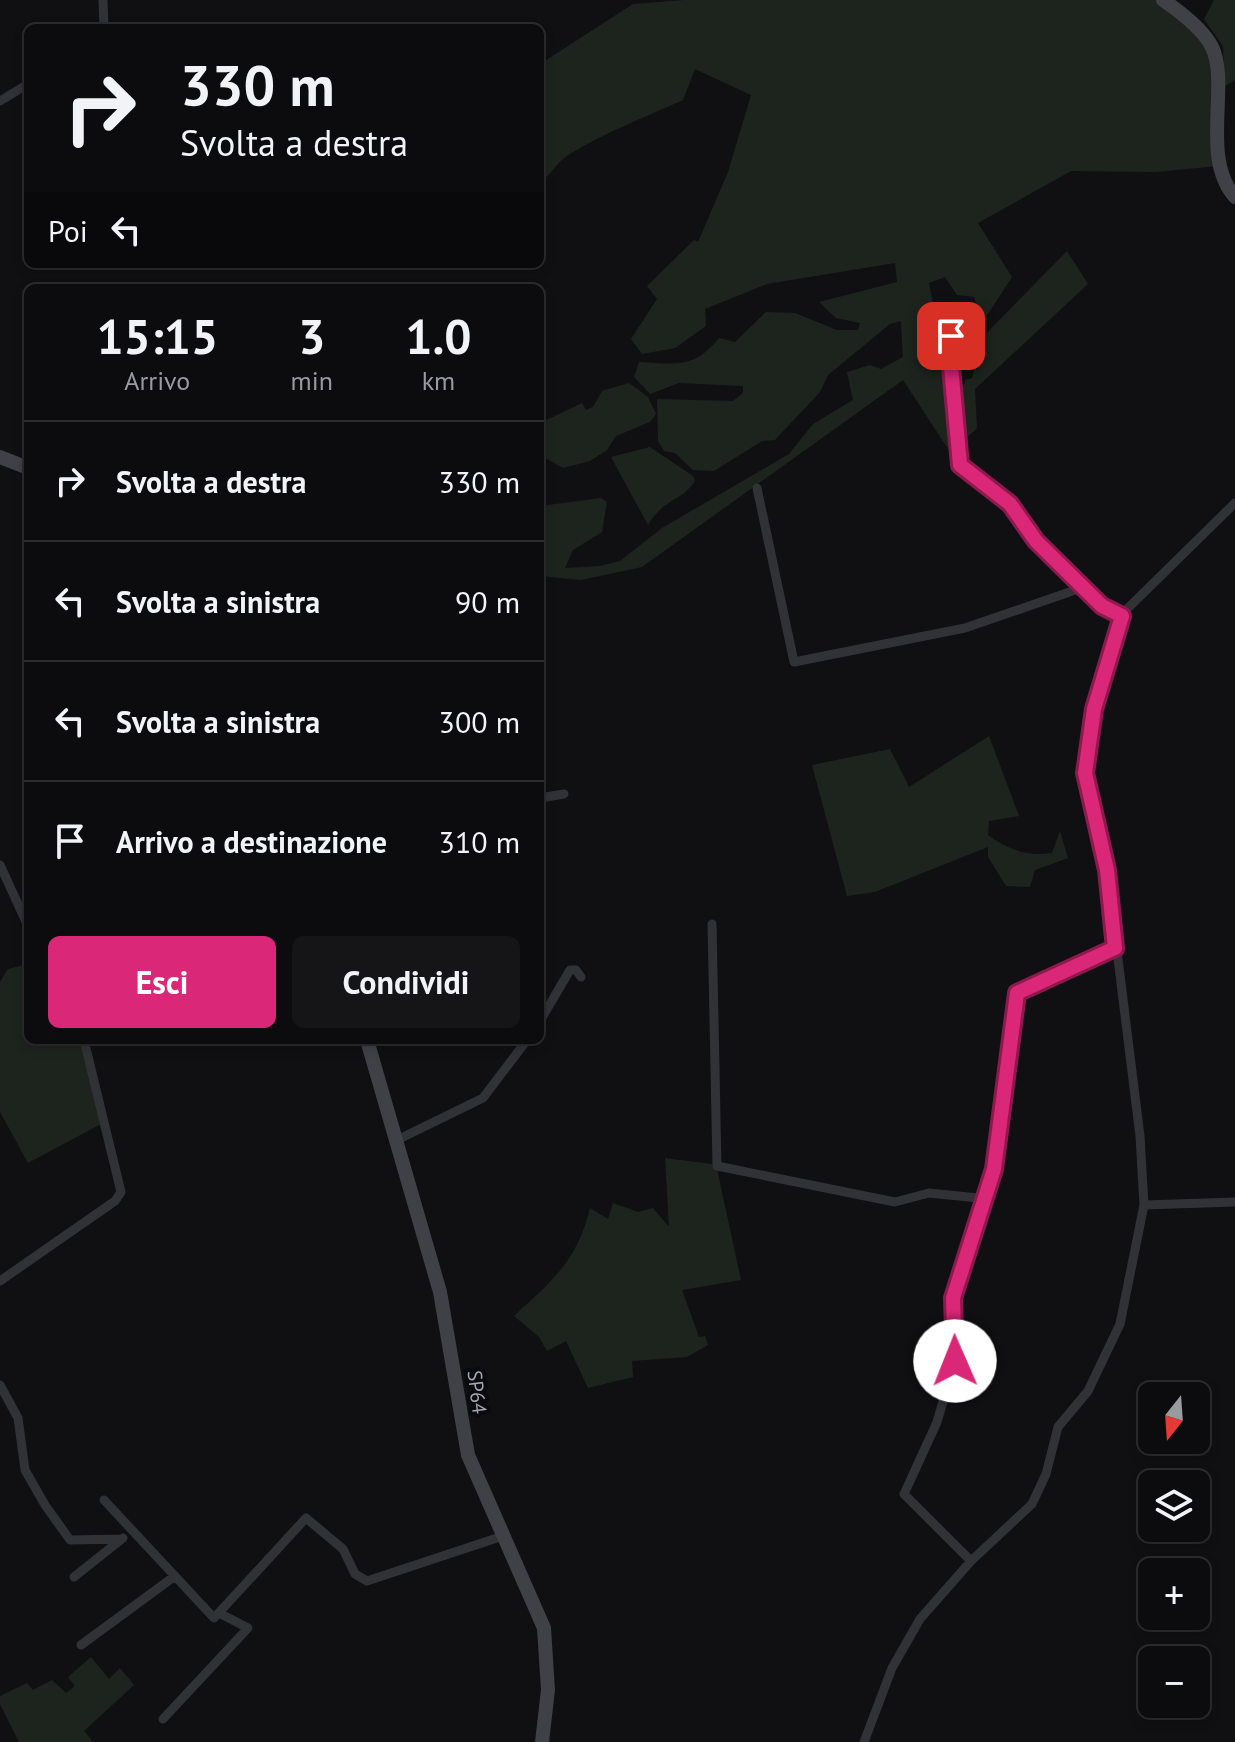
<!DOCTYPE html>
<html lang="it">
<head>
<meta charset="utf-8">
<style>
	body { margin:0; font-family:"PT Sans",sans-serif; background:#151517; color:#f1f3f6; height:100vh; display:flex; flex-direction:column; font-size:30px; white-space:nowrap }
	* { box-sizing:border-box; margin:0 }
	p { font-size:26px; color:#9a9b9e }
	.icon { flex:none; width:44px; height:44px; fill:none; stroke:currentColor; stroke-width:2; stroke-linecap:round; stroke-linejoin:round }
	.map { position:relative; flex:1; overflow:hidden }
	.sheet { position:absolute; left:24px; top:284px; width:520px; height:760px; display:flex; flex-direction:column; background:#0c0c0e; border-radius:12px; box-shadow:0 4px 12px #0003,0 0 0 2px #2c2c2e }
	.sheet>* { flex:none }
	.guide { position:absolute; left:24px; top:24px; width:520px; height:244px; border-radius:12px; box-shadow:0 4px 12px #0003,0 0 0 2px #2c2c2e; background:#0c0c0e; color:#f1f3f6; overflow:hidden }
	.needle { width:52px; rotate:197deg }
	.buttons { position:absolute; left:1138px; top:1382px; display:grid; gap:16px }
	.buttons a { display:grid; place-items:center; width:72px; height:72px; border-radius:12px; background:#0c0c0e; box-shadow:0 4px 12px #0003,0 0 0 2px #2c2c2e; font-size:40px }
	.pin { position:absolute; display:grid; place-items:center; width:68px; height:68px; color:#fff; margin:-34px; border-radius:16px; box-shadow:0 4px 12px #0006 }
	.me { position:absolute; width:88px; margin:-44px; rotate:359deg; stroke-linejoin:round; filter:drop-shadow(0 0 6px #0008) }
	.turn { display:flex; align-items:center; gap:28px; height:168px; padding:0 24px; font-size:36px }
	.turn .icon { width:104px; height:104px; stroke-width:2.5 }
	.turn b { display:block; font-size:56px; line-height:68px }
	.then { display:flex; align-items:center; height:76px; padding:0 24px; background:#0003; gap:16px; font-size:30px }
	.eta { display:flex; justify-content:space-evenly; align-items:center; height:136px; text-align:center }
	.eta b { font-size:48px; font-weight:700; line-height:56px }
	.action { display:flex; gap:16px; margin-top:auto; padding:16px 24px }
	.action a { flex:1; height:92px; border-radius:12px; background:#db2777; color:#fff; font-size:32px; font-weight:700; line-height:92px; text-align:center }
	.action a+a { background:#151517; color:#f1f3f6 }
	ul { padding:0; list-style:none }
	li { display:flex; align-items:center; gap:24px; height:120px; padding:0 24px; border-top:2px solid #2c2c2e }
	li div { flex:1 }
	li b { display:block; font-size:30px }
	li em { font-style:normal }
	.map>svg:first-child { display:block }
	.green { fill:#1d241e }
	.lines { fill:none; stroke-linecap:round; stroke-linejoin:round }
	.street { stroke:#313236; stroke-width:9 }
	.secondary { stroke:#404146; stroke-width:14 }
	.route-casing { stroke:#8e194d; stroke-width:20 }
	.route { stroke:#db2777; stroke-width:14 }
	.labels { text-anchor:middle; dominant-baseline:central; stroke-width:8; stroke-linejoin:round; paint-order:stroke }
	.street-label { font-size:20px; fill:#a2a6b2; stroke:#0b0b0d }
</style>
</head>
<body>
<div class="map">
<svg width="1235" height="1742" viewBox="0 0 1235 1742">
	<rect width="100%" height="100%" fill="#101012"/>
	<path class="green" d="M684,0H1156L1199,31L1216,64L1218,166L1156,172L1071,171L978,223L1012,277L982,323L974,297L957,295L945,277L929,283L937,323L947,338L951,386L964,387L965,380L972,378L979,353L975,345L1067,251L1088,284L975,389L977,428L959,445L956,461L903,380L642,567L581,580L540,576V506L601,498L607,502L602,532L573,550L565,568L600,566L620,561L662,528L789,454L813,424L853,400L847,372L870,365L881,369L903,357L901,321L890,324L828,375L820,392L775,440L762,441L714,471L693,470L675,453L664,451L658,441L657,399L733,401L743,393V386L679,383L650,394L634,377L639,362C676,364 694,369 719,338L735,342L766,312L795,313L837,330H858L860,323L836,318L819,302L897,282L895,263L767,284L705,309L706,326L675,348L642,354L631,339L657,299L647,286L694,240L698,242L728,172L751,95L695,69L683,100C646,117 605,132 570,154C555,163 551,176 540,182V64L633,4Z
		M1214,0H1235V80L1225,86L1223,46L1204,19Z
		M629,383L648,397L656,414L650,422L616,436L607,450L590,461L563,468L540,455L542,422L582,403L586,410L593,407L602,391Z
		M650,447L693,476L695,481C681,502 664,498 648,525L611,457Z
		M989,736L1019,816L989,821L988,835C1007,849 1027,857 1052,853L1060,831L1068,858L1035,870L1030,887L1006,886L988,857V847L875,892L847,896L812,765L890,749L909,787Z
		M28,964V1040H79L83,1046L101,1124L28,1163L0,1112V982L8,969Z
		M665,1158L712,1164L717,1169L741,1280L682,1290L699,1337L705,1336L708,1345L687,1357L632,1361L633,1377L588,1388L566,1341L547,1351L539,1337L514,1316C552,1281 578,1260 590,1208L608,1219L613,1203L638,1212L653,1208L669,1227Z
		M91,1657L109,1679L120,1668L134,1685L84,1731L93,1742H19L0,1704V1696L27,1683L33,1690L52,1680L66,1693L75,1686L68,1677Z"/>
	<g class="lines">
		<path class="street" d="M103,0L104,28
			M0,101L28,84
			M958,329L949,345L960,465L1010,504L1036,541L1102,606L1122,616
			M757,488L794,662L965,628L1084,587
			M540,798L564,794
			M0,865L28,926
			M712,924L717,1166L895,1202L929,1193L988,1199
			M540,1021L570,970H576L581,977
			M397,1140L483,1098L527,1040
			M1144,1205L1235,1202
			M0,1281L115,1201L121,1192L85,1044L92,1040
			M0,1385L18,1418L25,1470L45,1505L70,1540L122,1539
			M104,1500L214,1618L306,1518L343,1549L355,1574L367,1581L503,1536
			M971,1561L904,1494L937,1422L955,1361L953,1298L994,1169L1017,993L1115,948
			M74,1577L123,1538
			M81,1645L175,1576
			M163,1719L248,1628L219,1613
			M864,1742L892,1668L920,1619L971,1561L1032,1504L1046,1474L1058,1427L1088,1391L1120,1324L1144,1205L1140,1136L1107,870L1085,773L1087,748L1094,709L1124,612L1235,503"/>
		<path class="secondary" d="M1163,0C1179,11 1203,29 1212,47C1230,84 1200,158 1235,197
			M0,457L28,468
			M367,1040L440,1292L468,1455L544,1628L548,1690L542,1742"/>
	</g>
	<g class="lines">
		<defs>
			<path id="route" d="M951,336L949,345L960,465L1010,504L1036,541L1102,606L1122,616L1094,709L1085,773L1107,870L1115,948L1017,993L994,1169L953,1298L955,1361"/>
		</defs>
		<use href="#route" class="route-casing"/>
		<use href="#route" class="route"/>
	</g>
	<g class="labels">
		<g class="street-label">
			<text transform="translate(477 1392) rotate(83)">SP64</text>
		</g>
	</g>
</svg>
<div class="buttons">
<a><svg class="needle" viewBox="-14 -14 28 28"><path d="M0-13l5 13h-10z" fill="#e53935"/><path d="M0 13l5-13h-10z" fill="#9a9b9e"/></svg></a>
<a><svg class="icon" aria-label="layers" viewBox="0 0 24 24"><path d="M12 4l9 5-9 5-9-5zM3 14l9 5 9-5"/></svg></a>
<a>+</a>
<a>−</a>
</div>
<div class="pin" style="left:951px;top:336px;background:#d93025"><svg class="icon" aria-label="arrive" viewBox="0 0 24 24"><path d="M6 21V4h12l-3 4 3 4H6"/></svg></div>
<svg class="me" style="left:955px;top:1361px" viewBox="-20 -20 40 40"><circle r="19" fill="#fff"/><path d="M0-13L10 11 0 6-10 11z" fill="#db2777"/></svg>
<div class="guide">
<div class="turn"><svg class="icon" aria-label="right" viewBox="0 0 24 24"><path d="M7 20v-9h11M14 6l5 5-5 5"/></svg><div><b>330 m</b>Svolta a destra</div></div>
<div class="then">Poi<svg class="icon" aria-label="left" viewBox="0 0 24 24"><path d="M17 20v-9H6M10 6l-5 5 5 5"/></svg></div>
</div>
<section class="sheet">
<div class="eta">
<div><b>15:15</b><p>Arrivo</p></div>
<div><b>3</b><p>min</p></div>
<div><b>1.0</b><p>km</p></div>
</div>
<ul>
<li><svg class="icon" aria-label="right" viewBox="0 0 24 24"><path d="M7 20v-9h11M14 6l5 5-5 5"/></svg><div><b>Svolta a destra</b></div><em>330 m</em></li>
<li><svg class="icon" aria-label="left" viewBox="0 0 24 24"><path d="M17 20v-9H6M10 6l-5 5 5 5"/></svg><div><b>Svolta a sinistra</b></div><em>90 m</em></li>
<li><svg class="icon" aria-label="left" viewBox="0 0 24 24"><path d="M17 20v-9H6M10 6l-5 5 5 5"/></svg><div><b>Svolta a sinistra</b></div><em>300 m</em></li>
<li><svg class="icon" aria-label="arrive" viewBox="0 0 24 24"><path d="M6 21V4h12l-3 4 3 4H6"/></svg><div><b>Arrivo a destinazione</b></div><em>310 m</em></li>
</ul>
<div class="action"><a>Esci</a><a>Condividi</a></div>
</section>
</div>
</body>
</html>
